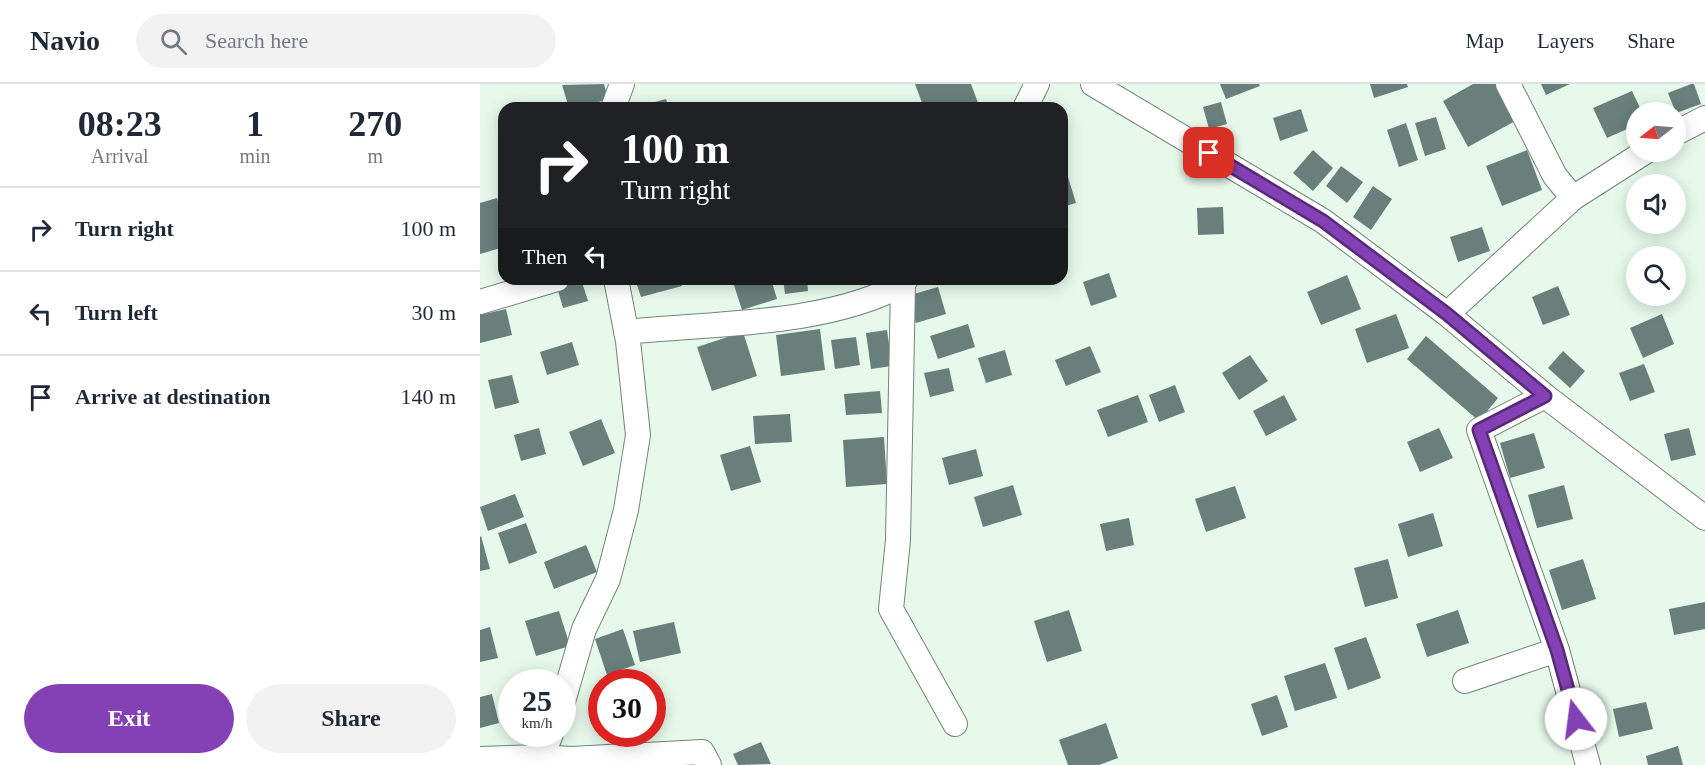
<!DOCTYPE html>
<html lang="en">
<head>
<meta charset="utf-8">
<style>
	body { margin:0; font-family:Georgia,serif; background:#f2f2f3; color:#1f2937; height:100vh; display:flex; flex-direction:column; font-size:22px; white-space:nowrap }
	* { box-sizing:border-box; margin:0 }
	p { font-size:20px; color:#747a83 }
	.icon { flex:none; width:33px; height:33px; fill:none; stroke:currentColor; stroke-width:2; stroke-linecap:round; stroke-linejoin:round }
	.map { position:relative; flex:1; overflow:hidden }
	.side { display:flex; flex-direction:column; background:#fff; width:480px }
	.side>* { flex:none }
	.banner { position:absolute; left:18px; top:18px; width:570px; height:183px; border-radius:18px; box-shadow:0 3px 15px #0003; background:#202124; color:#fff; overflow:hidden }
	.needle { width:39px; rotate:253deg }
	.fabs { position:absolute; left:1146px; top:18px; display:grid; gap:12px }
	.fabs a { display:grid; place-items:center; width:60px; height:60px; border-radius:50%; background:#fff; box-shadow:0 3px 15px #0003; font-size:30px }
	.speed { position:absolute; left:18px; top:585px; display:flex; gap:12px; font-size:30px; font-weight:700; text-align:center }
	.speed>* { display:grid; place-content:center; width:78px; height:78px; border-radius:50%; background:#fff; box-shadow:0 3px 15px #0003; line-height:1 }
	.speed small { font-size:15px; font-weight:400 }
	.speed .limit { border:9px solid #d22; background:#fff; color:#111 }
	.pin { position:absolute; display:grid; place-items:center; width:51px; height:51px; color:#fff; margin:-26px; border-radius:12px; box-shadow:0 3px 9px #0006 }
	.me { position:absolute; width:66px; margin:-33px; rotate:345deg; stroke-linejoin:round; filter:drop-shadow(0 0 4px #0008) }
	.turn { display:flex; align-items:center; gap:21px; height:126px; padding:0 24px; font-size:27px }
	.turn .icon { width:78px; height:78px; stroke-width:2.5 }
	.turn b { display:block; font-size:42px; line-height:51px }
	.then { display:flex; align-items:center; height:57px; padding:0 24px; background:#0003; gap:12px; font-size:22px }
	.eta { display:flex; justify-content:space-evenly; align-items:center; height:102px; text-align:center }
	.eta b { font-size:36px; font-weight:800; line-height:42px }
	.cta { display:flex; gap:12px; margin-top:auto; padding:12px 24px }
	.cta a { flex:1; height:69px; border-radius:36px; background:#8441b5; color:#fff; font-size:24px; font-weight:800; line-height:69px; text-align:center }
	.cta a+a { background:#f2f2f3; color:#1f2937 }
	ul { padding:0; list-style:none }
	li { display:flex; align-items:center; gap:18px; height:84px; padding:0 24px; border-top:2px solid #e0e1e3 }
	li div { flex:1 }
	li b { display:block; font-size:22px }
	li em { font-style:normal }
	header { display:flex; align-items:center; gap:36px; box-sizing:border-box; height:84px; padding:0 30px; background:#fff; border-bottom:2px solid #e0e1e3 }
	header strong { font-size:28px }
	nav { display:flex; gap:33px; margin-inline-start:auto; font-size:21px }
	.search { width:420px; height:54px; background:#f2f2f3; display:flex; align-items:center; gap:15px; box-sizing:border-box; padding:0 21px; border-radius:33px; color:#747a83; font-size:22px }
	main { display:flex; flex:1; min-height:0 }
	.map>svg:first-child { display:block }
	.building { fill:#687f7b }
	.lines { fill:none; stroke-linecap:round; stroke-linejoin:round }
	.minor-casing { stroke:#738477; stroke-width:26 }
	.minor { stroke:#fff; stroke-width:24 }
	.route-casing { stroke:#562a76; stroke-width:15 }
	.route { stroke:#8441b5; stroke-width:10 }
</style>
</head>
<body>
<header>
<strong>Navio</strong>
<div class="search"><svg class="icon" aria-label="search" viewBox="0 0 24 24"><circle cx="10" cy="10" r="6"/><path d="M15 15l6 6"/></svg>Search here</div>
<nav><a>Map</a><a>Layers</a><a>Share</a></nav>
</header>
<main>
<section class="side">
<div class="eta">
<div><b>08:23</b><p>Arrival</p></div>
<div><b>1</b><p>min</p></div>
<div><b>270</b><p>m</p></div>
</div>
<ul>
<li><svg class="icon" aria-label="right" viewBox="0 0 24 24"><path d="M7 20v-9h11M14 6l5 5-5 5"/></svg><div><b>Turn right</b></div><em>100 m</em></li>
<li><svg class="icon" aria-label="left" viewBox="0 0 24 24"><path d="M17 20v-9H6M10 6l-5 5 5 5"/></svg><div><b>Turn left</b></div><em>30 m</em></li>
<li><svg class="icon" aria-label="arrive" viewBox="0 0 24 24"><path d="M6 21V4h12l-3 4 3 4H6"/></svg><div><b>Arrive at destination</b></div><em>140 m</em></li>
</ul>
<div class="cta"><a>Exit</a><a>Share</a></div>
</section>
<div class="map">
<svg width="1225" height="681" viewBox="0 0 1225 681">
	<rect width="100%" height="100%" fill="#e6f9eb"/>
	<path class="building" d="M124,0L128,15L99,24H89L82,1Z
		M435,0H491L500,24H444Z
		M740,0H779L780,2L746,15Z
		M890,0H927L928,3L894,14Z
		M993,0H1017L1037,36L988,63L963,17Z
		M1061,0H1090L1066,11Z
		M1211,0H1214L1221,20L1196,29L1188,9Z
		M1152,7L1162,28H1156V41L1127,54L1113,24Z
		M186,15L189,24H156V23Z
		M741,18L747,40L729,45L723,23Z
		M821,25L828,47L800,57L793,34Z
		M956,33L966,65L945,72L935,39Z
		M926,39L938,76L919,83L907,46Z
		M833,66L853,84L833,107L813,89Z
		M1047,66L1062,106L1022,122L1006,82Z
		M861,82L883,98L867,119L846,102Z
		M588,93L596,119L582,123V95Z
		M893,102L912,115L891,146L873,133Z
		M17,114L24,139V163L0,170V119Z
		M743,123L744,150L718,151L717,124Z
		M1002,143L1010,167L978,178L970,153Z
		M629,189L637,213L611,222L603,198Z
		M867,191L881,225L841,241L827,208Z
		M101,195L108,217L83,224L77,203Z
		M155,195H200L202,202L161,213Z
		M252,195H291L297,215L262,226Z
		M303,195H327L328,207L305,210Z
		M1078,202L1090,231L1063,241L1052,213Z
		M458,203L466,230L436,239L427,212Z
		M26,225L32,251L0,259V231Z
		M916,230L929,264L887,279L875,245Z
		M1182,230L1194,260L1163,274L1150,244Z
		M488,240L495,263L458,275L450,252Z
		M340,245L345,286L301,292L296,251Z
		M407,246L412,282L391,285L386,249Z
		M263,248L277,292L232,307L217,263Z
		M946,252L1018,314L999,337L927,275Z
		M376,253L380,281L355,285L351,256Z
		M92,258L99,281L67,291L60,268Z
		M610,262L621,288L586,302L575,276Z
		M525,266L532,291L506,299L498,274Z
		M1083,267L1105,287L1090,304L1068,284Z
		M770,271L788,297L759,316L742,289Z
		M1164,280L1175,308L1150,317L1139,289Z
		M469,284L474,307L450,313L444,289Z
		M32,291L39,319L15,325L8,296Z
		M695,301L705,328L679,338L669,311Z
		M400,307L402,329L366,331L364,310Z
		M658,311L668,338L628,353L617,326Z
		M804,311L817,336L786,352L773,327Z
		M310,330L312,358L275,360L273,332Z
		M121,335L135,369L103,382L89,348Z
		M59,344L66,370L41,377L34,351Z
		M959,344L973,374L940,388L927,358Z
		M1209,344L1216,371L1191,377L1184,350Z
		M1054,349L1065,384L1030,394L1020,359Z
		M404,353L407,400L366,403L363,356Z
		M270,362L281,398L251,407L240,371Z
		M496,365L503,392L469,401L462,374Z
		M533,401L542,431L503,443L494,413Z
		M1084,401L1093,435L1057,444L1048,411Z
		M755,402L766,434L726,448L715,415Z
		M35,410L44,433L8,447L0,423Z
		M953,429L963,462L928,473L918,440Z
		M649,434L654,461L626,467L620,440Z
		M46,439L57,469L29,480L18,449Z
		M1,452L10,485L0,487V453Z
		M106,461L117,488L74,505L64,478Z
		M908,475L918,514L885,523L874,484Z
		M1103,475L1116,515L1082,526L1069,486Z
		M1225,518V545L1194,551L1189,525Z
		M589,526L602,567L567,578L554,537Z
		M978,526L989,559L947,573L936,540Z
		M79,527L90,562L56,572L45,537Z
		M194,538L201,569L160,578L153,547Z
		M10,543L18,574L0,578V546Z
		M143,545L155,581L127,591L115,555Z
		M886,553L901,594L868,606L854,564Z
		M845,579L857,614L815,627L804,592Z
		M12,610L19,639L0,644V613Z
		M797,611L808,643L782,652L771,620Z
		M1166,618L1173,645L1139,653L1133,625Z
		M626,639L638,674L619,681H588L579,656Z
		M281,658L291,680L258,681L253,670Z
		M1198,662L1203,681H1168L1166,672Z"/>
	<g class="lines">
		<defs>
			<path id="minor" d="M613,0L843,137L967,230L1065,312L1225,434
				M1028,0L1075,92L1093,114
				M133,24L142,0
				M545,24L557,0
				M1196,49L1225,34
				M426,195L423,200L418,456L411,525L475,640
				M0,218L77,195
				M967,230L1093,114L1165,68
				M146,248C232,239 346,242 423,200
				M1065,312L999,346L1077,566L1108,681
				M985,597L1077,566
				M82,621L104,545L128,495L146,426L158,351L148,257L136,195
				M62,673L91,675L222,668L229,681
				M0,675L62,673L71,650"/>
		</defs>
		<use href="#minor" class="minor-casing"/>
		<use href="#minor" class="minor"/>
	</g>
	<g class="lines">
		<defs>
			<path id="route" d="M729,69L843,137L967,230L1065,312L999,346L1077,566L1096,635"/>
		</defs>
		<use href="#route" class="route-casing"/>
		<use href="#route" class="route"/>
	</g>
</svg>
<div class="fabs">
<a><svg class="needle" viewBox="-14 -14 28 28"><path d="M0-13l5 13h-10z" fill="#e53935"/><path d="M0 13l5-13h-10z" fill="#747a83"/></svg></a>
<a><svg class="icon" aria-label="sound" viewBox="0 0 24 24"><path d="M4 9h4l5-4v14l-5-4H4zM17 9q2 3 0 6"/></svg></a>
<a><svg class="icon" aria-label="search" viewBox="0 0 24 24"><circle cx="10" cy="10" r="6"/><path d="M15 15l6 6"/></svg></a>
</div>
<div class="speed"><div>25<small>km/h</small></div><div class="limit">30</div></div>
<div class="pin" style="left:729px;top:69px;background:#d93025"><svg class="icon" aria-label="arrive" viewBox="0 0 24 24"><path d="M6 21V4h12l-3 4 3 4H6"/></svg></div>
<svg class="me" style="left:1096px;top:635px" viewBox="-20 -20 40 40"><circle r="19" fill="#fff"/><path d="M0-13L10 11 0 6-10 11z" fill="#8441b5"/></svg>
<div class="banner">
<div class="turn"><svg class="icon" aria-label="right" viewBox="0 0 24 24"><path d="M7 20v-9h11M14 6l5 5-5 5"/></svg><div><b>100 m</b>Turn right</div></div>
<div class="then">Then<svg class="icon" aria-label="left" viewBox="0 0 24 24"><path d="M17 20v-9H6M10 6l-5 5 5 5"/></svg></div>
</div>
</div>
</main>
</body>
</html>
